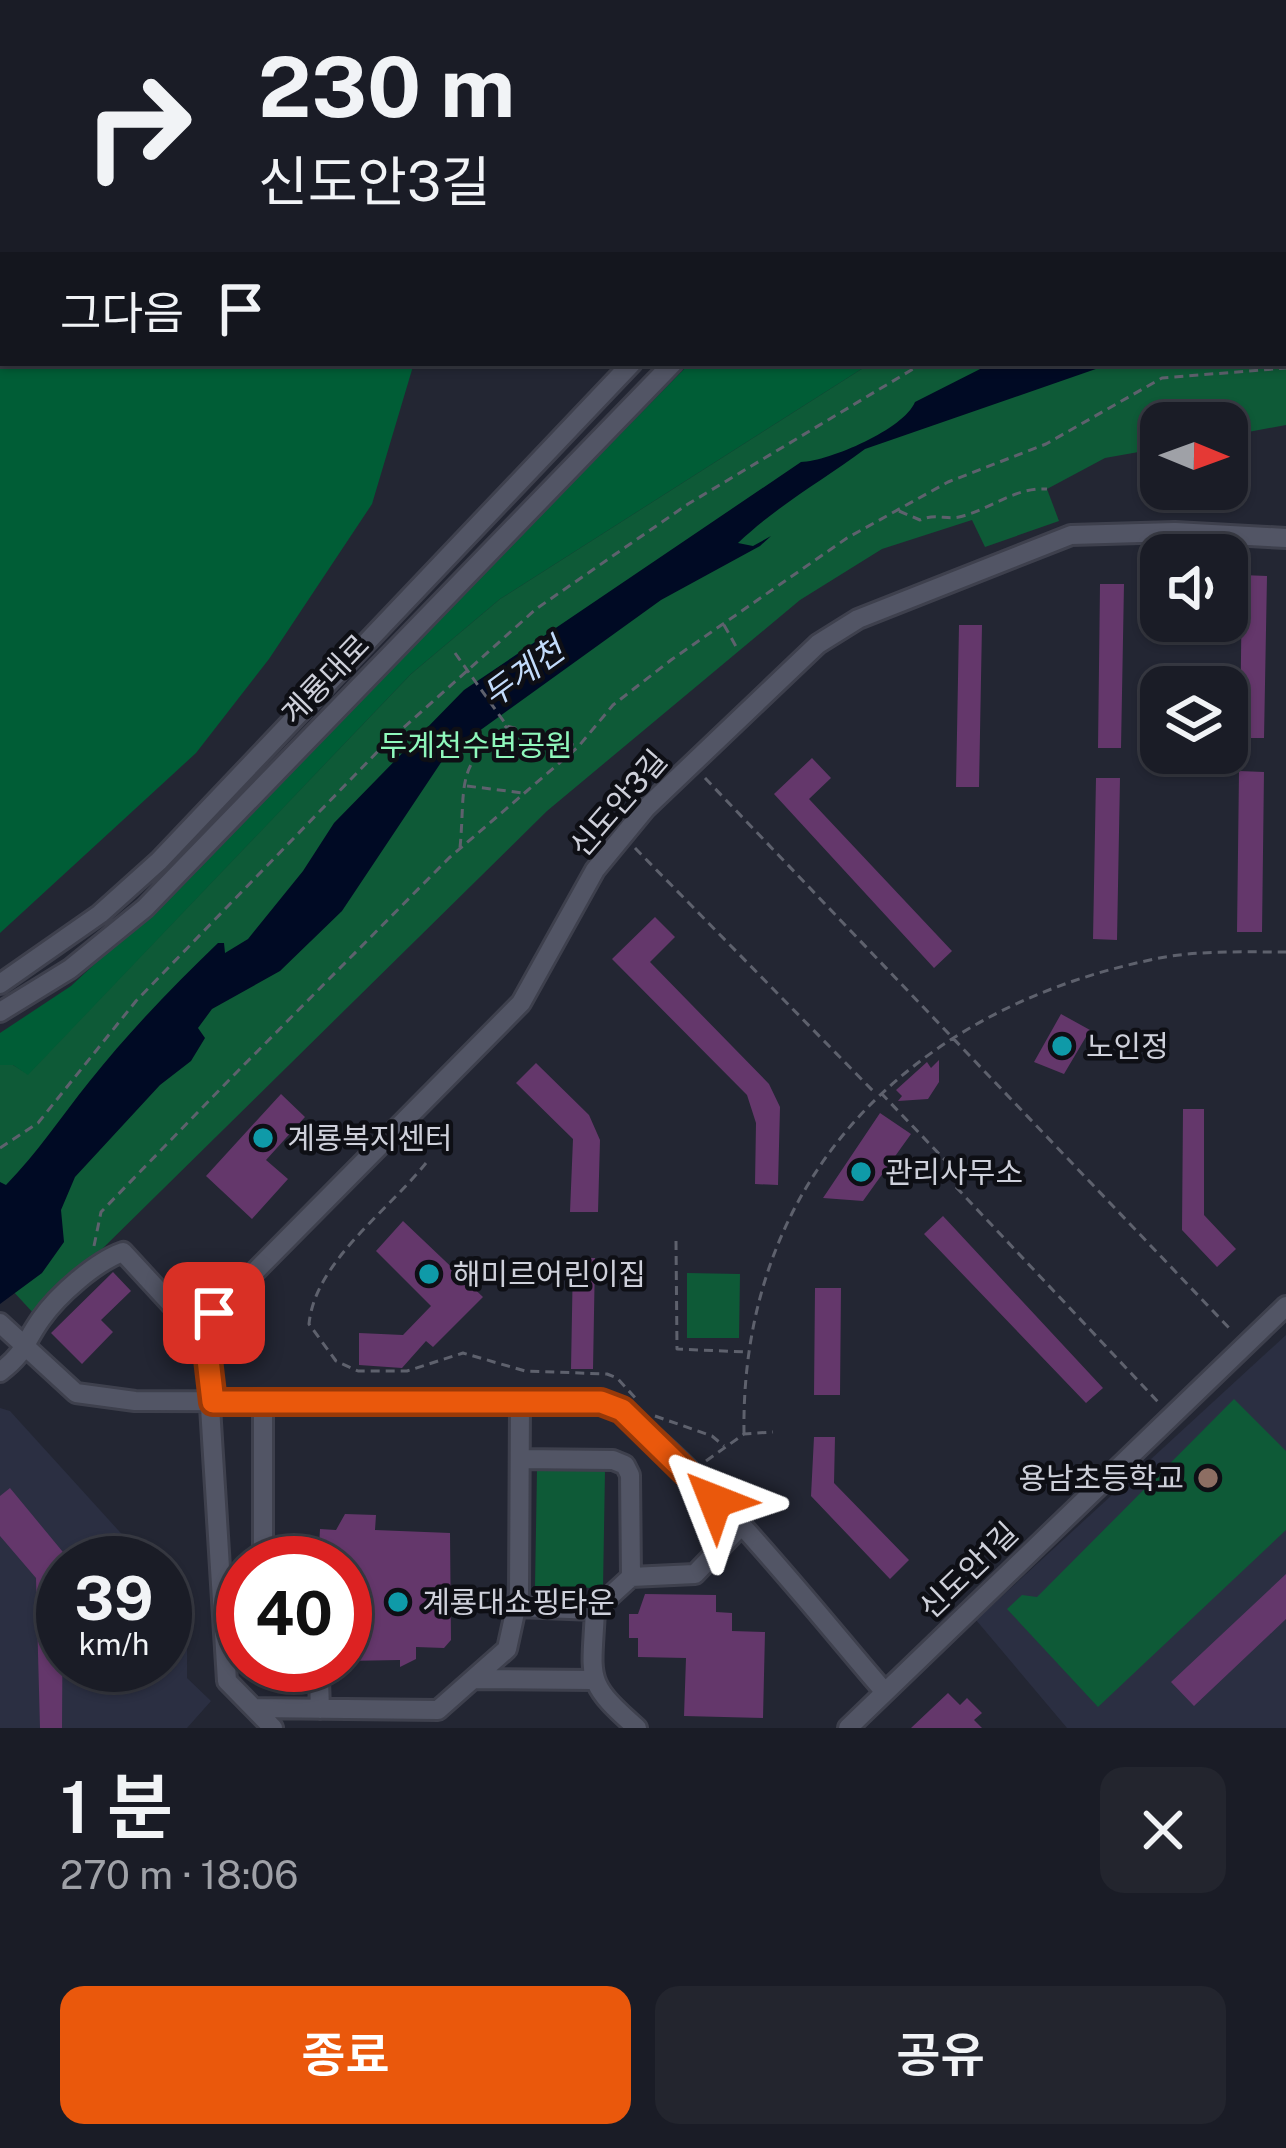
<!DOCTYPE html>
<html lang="ko">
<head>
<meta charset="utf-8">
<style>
	body { margin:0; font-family:"Public Sans","Noto Sans KR",sans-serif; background:#23252e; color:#f1f3f6; height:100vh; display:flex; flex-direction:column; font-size:45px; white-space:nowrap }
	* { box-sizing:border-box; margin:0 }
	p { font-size:39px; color:#9fa1a7 }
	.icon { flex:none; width:66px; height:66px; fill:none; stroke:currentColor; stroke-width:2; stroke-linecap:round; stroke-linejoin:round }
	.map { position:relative; height:1728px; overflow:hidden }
	.sheet { display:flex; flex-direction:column; background:#1a1c26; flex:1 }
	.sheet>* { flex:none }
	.hud { position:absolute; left:0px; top:0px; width:1287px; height:366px; box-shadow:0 3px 9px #0004,0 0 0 3px #383a43; background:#1a1c26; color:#f1f3f6; overflow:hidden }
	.needle { width:78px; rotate:91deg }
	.controls { position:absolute; left:1140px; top:402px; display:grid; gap:24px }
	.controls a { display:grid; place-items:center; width:108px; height:108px; border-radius:24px; background:#1a1c26; box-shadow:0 3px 9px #0004,0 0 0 3px #383a43; font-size:60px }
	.speed { position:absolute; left:36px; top:1536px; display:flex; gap:24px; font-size:60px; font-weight:700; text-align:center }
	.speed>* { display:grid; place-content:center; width:156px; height:156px; border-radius:50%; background:#1a1c26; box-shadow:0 3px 9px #0004,0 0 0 3px #383a43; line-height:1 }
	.speed small { font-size:30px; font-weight:400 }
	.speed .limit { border:18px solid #d22; background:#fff; color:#111 }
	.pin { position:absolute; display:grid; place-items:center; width:102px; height:102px; color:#fff; margin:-51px; border-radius:24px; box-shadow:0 6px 18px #0006 }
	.me { position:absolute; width:132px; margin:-66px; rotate:315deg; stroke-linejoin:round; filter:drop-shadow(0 0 9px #0008) }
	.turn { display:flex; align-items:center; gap:42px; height:252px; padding:0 60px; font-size:54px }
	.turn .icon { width:156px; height:156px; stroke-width:2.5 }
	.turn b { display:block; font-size:84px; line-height:102px }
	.then { display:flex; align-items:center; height:114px; padding:0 60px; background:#0003; gap:24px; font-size:45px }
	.round { display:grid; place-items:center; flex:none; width:126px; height:126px; border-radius:24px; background:#23252e }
	.overview { display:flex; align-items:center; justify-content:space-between; height:204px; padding:0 60px }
	h1 { font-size:72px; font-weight:600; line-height:90px }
	.action { display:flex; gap:24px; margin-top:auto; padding:24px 60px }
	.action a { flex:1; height:138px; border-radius:24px; background:#ea580c; color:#fff; font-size:48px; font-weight:600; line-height:138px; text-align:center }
	.action a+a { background:#23252e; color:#f1f3f6 }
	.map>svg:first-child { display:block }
	.built { fill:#2b2f42 }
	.green { fill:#0e5a37 }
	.forest { fill:#005d36 }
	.water { fill:#000a24 }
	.building { fill:#64376b }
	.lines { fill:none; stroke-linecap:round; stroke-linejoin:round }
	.minor-casing { stroke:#3e404d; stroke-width:24 }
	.path { stroke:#5e616d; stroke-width:3; stroke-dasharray:9 6; stroke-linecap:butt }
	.minor { stroke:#525565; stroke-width:18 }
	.route-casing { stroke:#983908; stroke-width:30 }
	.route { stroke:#ea580c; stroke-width:21 }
	.culture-dot { fill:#0f9aa8; stroke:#0e0f15; stroke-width:4.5 }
	.education-dot { fill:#8d6e63; stroke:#0e0f15; stroke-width:4.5 }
	.labels { text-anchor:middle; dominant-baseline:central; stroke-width:9; stroke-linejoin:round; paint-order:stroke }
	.street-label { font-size:30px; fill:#ced0da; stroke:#0e0f15 }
	.park-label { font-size:30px; fill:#8ff8bc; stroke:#0e0f15 }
	.poi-label { font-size:30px; fill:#ced0da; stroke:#0e0f15; text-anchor:start }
	.water-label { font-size:33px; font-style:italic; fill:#c2dbfb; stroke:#0e0f15 }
</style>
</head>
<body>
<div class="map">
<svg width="1286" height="1728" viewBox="0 0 1286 1728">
	<rect width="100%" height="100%" fill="#232633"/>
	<path class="built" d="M1286,1335V1728H1067L976,1620Z
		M0,1408L10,1411L148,1563H63V1665H165V1582L187,1606V1678L211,1701L187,1728H0Z"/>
	<path class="green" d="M1286,263V425L1227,436V423H1161V448L1105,458L1047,489L1059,521L985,547L972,520L882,549L800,600L547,811L35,1315L0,1277V1065H13L28,1074L411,674L500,599L871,363H1284Z
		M687,1273L740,1274L739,1338H687Z
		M1234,1399L1286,1451V1530L1098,1707L1007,1609L1022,1595L1037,1597Z
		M537,1470L605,1471L603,1588L535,1587Z"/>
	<path class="forest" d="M0,0H863L3,3V363H414L372,504L269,659L196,753L0,933Z
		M690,363H871L500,599L411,674L28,1075L13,1065H0V1033L71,986L161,902Z"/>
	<path class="water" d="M992,363H1113L865,449C822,481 778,505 738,543L753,546L771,536L760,546L661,600L446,755L342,911L280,971L212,1009L198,1028L205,1038L191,1061L160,1085L75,1177L61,1210L64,1242L42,1273L0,1304V1182L6,1185C38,1152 61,1117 89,1082C128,1033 173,986 218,943H224L225,953L248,939L303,871L334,823L464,690L801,462C830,461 904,429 915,402Z"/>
	<path class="building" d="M1242,575L1267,576L1264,738H1240Z
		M1100,584H1124L1121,748H1098Z
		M959,625H982L979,787H956Z
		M812,758L831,778L809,799L952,951L934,968L774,794Z
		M1239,771L1264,772L1262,932H1237Z
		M1096,778H1120L1117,940L1093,939Z
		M655,917L675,937L650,962L769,1084L780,1107L778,1185L755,1184L756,1123L747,1095L612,959Z
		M1061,1014L1090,1030L1064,1074L1034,1062Z
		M939,1060V1082L928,1099L898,1101L902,1096L896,1090L927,1062L931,1068Z
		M536,1063L589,1115L600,1140L598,1212H570L573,1139L516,1083Z
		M281,1094L305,1117L266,1160L288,1179L252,1219L206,1176Z
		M1183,1109H1204V1215L1236,1249L1217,1267L1182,1230Z
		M880,1113L911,1134L863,1201L823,1198Z
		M943,1216L1103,1388L1086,1403L924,1234Z
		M403,1221L483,1297L433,1347L426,1341L402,1368L359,1365V1333L403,1335L431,1306L376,1251Z
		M573,1258H595L593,1369H571Z
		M113,1272L131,1291L101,1320L113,1332L82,1364L51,1333Z
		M815,1288H841L840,1395H814Z
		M814,1437H835L834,1483L909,1560L890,1579L811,1496Z
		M10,1488L72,1563H63L62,1728H40L36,1578L0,1536V1496Z
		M345,1514L376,1515L375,1530L450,1533L451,1640L444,1648L416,1647V1659L400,1667V1660L345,1661V1563H318L320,1529L336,1530Z
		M1286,1574V1619L1194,1706L1171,1682Z
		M645,1594L716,1595V1612L732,1613V1631L765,1632L763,1718L684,1716L686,1658L638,1657V1638H629V1614H638Z
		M948,1693L960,1705L967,1698L982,1713L974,1720L982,1728H911Z"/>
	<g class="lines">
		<defs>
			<path id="minor" d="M939,3L941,0
				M971,3L973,0
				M0,984L100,914L159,861L632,363
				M0,1012L70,969L145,908L673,363
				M0,1323L76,1393L135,1401L601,1402C674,1430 826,1625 884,1691
				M0,1372C26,1352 24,1343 41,1319C58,1295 95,1262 123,1252L206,1342
				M263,1403V1563
				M520,1459L613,1460L625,1465L630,1475L631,1577
				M517,1607L595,1610L631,1577L695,1574L740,1527
				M595,1610C592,1679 583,1681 637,1728
				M300,1665L319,1680L320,1709
				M476,1679L592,1680
				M254,1708L438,1710L507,1649L519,1594L520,1404
				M273,1728L227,1681L206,1342L214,1313L521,1003L595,870L646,808L818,644L858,619L1071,535L1175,532L1286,538
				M848,1728L1286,1306"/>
		</defs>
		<use href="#minor" class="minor-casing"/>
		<path class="path" d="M1284,293H1286
			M899,511L920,520C936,513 945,520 959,517C990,510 1014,487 1047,489
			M724,625L738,650
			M455,653L507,726L574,745
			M705,778L1232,1331
			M467,786L523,793
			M460,848C466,784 454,767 507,726
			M635,848L876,1094
			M881,1093L965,1181
			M0,1148L38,1123L136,1001L383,746L536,609L688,504L923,363
			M426,1163C386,1213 315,1262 309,1324L336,1361L358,1371H407L463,1353L525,1371L607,1374L617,1378L639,1402
			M956,1187L1160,1404
			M676,1241L677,1349L747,1352
			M94,1246L101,1212L231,1078L449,858L578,747L613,705L671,660L847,538L948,482L1046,444L1162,378L1286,368
			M655,1416L712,1436L724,1446
			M744,1434C740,1180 909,1011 1150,960C1194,950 1241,952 1286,952
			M706,1461L744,1434L773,1432"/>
		<use href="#minor" class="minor"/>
	</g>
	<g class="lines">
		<defs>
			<path id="route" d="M214,1313L206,1342L213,1402H601L622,1410L715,1501"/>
		</defs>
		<use href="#route" class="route-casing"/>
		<use href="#route" class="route"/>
	</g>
	<g class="culture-dot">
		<circle cx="1062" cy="1046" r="12"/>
		<circle cx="263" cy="1138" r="12"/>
		<circle cx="861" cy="1172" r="12"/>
		<circle cx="429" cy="1274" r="12"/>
		<circle cx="398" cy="1602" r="12"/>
	</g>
	<circle class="education-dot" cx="1208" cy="1478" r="12"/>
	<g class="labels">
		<g class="street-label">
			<text transform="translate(325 679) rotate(-46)">계룡대로</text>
			<text transform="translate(618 803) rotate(-49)">신도안3길</text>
			<text transform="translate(968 1570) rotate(-44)">신도안1길</text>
		</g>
		<g class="park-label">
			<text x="476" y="745">두계천수변공원</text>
		</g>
		<g class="poi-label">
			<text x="1086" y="1046">노인정</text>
			<text x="287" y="1138">계룡복지센터</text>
			<text x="885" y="1172">관리사무소</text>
			<text x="453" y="1274">해미르어린이집</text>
			<text x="1184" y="1478" text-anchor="end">용남초등학교</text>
			<text x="422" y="1602">계룡대쇼핑타운</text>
		</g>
		<g class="water-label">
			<text transform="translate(523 672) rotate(-36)">두계천</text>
		</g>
	</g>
</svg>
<div class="controls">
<a><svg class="needle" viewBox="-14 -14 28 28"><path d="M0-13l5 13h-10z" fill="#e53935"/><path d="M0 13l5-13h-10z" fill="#9fa1a7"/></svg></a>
<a><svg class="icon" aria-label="sound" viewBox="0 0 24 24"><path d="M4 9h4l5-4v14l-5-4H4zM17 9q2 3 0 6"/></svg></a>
<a><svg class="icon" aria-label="layers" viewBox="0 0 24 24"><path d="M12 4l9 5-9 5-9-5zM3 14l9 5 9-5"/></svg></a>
</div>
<div class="speed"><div>39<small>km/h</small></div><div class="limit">40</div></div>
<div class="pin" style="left:214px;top:1313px;background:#d93025"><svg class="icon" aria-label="arrive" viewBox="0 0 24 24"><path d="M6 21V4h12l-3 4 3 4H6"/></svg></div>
<svg class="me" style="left:715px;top:1501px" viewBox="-20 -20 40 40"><path d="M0-17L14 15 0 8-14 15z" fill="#ea580c" stroke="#fff" stroke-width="4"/></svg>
<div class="hud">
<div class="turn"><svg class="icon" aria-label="right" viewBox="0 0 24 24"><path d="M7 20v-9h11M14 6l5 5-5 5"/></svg><div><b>230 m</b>신도안3길</div></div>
<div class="then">그다음<svg class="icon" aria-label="arrive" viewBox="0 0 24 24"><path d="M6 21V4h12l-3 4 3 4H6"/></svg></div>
</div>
</div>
<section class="sheet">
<div class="overview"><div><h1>1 분</h1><p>270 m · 18:06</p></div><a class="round"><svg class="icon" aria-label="close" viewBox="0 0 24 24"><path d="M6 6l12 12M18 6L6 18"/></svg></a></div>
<div class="action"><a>종료</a><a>공유</a></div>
</section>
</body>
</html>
